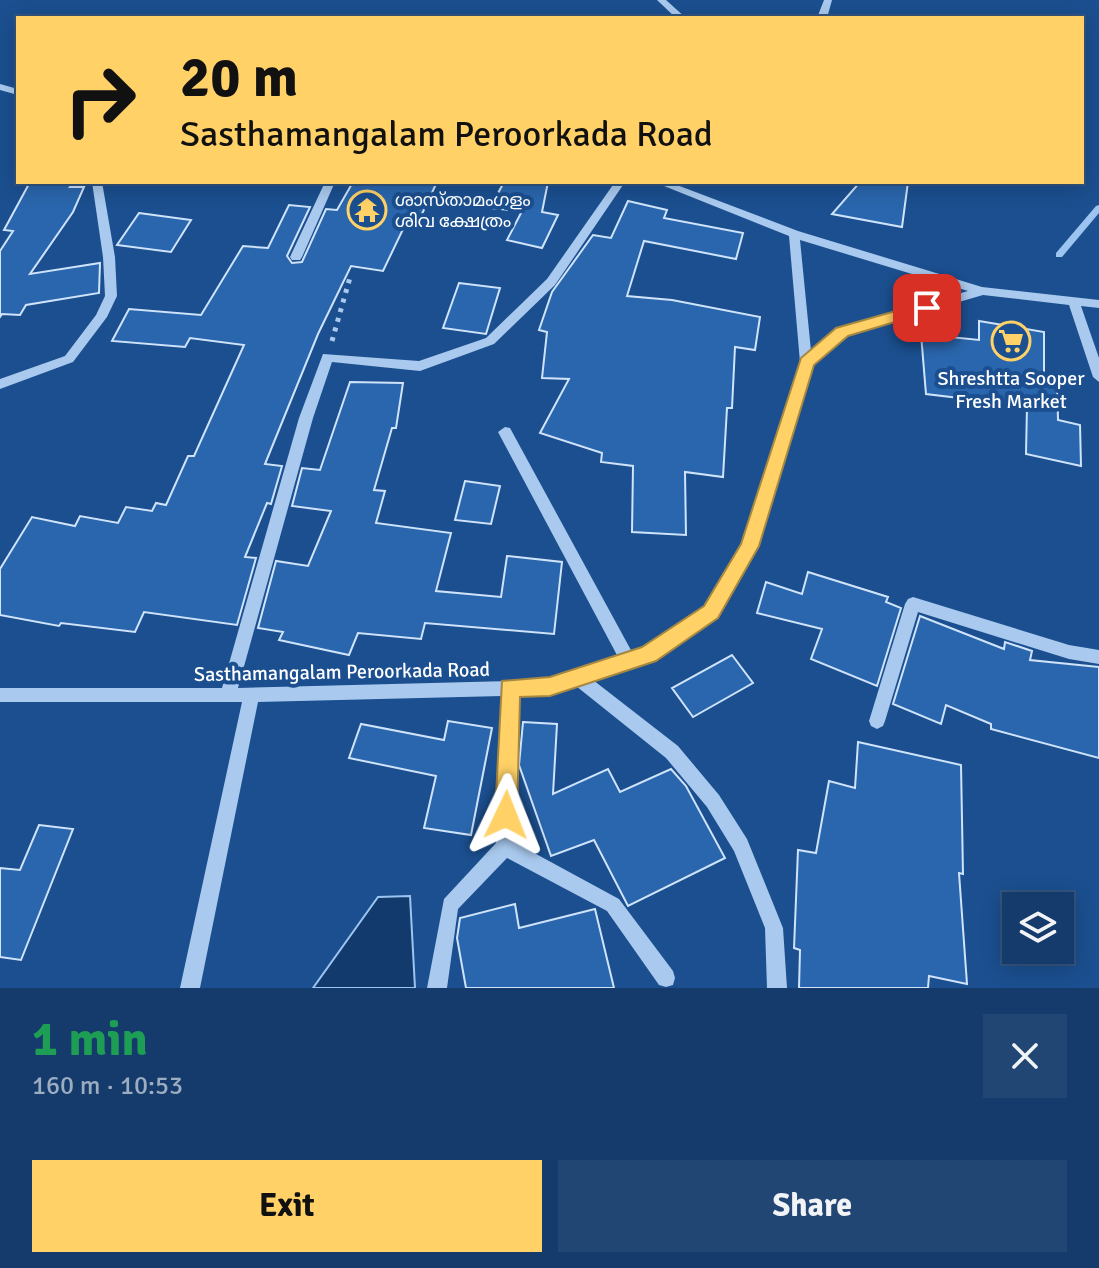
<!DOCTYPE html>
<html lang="en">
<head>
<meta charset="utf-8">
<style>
	body { margin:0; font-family:Signika,"Noto Sans Malayalam",sans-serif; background:#214673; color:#f1f3f6; height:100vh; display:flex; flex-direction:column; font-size:30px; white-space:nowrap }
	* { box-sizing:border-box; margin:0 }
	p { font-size:26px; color:#9dadc1 }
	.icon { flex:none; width:44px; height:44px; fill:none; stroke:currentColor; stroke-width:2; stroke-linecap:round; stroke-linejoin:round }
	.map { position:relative; height:988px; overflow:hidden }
	.details { display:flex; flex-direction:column; background:#143b6b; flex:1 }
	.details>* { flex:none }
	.hud { position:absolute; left:16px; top:16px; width:1068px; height:168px; border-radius:0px; box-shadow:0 4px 20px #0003,0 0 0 2px #33557e; background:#ffd166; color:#111; overflow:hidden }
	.tools { position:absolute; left:1002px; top:892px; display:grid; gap:16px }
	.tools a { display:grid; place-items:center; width:72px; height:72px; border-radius:0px; background:#143b6b; box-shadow:0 4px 20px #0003,0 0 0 2px #33557e; font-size:40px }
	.pin { position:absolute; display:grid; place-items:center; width:68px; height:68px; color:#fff; margin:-34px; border-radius:16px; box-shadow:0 4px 12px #0006 }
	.me { position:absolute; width:88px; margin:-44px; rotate:2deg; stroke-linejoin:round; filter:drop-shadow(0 0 6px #0008) }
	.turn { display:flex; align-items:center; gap:28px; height:168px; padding:0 32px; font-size:36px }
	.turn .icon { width:104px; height:104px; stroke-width:2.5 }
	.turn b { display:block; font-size:56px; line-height:68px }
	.round { display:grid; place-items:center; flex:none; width:84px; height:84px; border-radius:0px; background:#214673 }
	.head { display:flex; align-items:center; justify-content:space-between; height:136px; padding:0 32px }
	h1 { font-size:48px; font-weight:700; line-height:60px; color:#1e9e55 }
	.action { display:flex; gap:16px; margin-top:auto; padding:16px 32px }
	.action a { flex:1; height:92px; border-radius:0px; background:#ffd166; color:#111; font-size:32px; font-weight:700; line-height:92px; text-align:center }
	.action a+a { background:#214673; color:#f1f3f6 }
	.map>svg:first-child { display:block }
	.water { fill:#123a6d; stroke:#9cc4f0; stroke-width:2 }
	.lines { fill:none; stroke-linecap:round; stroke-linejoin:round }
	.stream { fill:#9cc4f0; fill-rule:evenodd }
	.building { fill:#2a66ad; stroke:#cfe3fa; stroke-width:2 }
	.path { stroke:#a9c9ee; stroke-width:5; stroke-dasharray:4 6; stroke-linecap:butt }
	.minor { fill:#a9c9ee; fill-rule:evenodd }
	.route { fill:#ffd166; stroke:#a68842; stroke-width:2 }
	.labels { text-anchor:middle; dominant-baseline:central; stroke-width:8; stroke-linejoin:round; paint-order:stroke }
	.far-poi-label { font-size:18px; fill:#fff; stroke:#1b4f8f; text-anchor:start }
	.poi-label { font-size:20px; fill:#fff; stroke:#1b4f8f }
	.street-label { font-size:20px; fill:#fff; stroke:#1b4f8f }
</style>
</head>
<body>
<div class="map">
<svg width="1099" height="988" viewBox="0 0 1099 988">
	<rect width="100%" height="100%" fill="#1b4f8f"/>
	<path class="water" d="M410,896L415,988H313L378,897Z"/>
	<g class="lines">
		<path class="stream" d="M1099,205V213L1062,257H1056V253L1096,206Z"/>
	</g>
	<path class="building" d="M30,182H74L70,187H84L73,212L30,274L100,263L99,293L26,305L20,315L2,314L0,317V251L13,231L4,230Z
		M353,182H437L415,229L404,227L383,271L351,266L318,334L265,464L282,466L271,504L267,503L245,557L256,558L237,625L144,612L135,632L61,623L59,626L0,615V569L32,517L75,526L80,516L118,523L126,507L152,511L156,503L166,505L188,456H194L244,345L190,338L185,347L112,341L129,309L201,315L243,246L268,248L289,205L310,207L287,256L292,263L302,262L326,209L337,210Z
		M504,182H548L542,212L558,215L542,248L507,240L522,211L490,208Z
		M860,182H908L902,227L832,214Z
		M628,201L667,210L664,218L743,233L736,259L644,241L627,296L672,300L760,317L755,350L735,347L732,408H727L723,477L685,472L686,535L632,532L633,466L601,462L602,453L540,433L569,379L542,378L547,332L539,330L552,292L593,235L611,238Z
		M139,213L191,220L171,252L117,245Z
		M459,283L500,288L486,334L443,328Z
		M979,321L1044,332V376L1057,378L1058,420L1080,425L1081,466L1026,454L1027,406L926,394L921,334L979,340Z
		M350,382L403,383L396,428H392L374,490L385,491L376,523L451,533L436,591L501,597L507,556L562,562L554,634L425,623L421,639L358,633L349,655L279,640L283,632L258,628L276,561L308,566L331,511L292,506L302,468L320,470Z
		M465,481L500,486L491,524L455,520Z
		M808,572L888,597L886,602L901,608L877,686L811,659L822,629L757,613L766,582L802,594Z
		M920,616L1004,649L1005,642L1032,651L1030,660L1099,667V758L991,729V724L946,705L941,724L893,704Z
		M732,655L753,683L693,717L672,688Z
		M448,721L492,728L471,835L424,828L436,776L349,758L361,724L444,740Z
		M523,722L557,724L553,794L608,769L620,792L671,769L686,786L725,858L628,906L594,840L551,856L519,765Z
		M858,742L961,765L963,874L959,873L967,984L929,976L928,988H799L800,950L794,948L798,850L816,853L829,781L855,788Z
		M39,825L73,829L21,960L0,957V868L20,870Z
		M515,904L519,928L595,909L614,988H466L457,938L460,918Z"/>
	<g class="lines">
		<path class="path" d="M332,341L351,274"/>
		<path class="minor" d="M657,0H666L686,18H676Z
			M824,0H832L827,18H817Z
			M0,84L18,89V95L0,90Z
			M92,182H102L115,257L117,296L107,317L73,362L0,389V379L65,356L96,315L105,296L103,257Z
			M325,182H335L302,257L300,260H292L290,257Z
			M615,182H625L555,285L494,344L420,371L332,362L313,418L238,688L550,680L618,657L498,432L505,427L510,428L632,652L643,649L706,607L743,544L800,362L789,236L654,182H669L798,231L982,287L1099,300V308L1081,306L1099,358V382L1093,377L1069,305L983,295L846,335L812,364L757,546L716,617L654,659L593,680L678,746L719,795L747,839L783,928L787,988H767L765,928L734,851L707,807L666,758L576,686L550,694L518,695L514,842L619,899L673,971L675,978L673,985L666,987L659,985L607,911L507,858L458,909L447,988H427L444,899L496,843L502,696L258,702L200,988H180L242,702H0V688H222L299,418L323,354L419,361L486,338L547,279ZM800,240L968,291L838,329L811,351Z
			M913,597L1069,645L1099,650V664L1069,659L918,612L885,721L883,726L877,729L871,726L869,721L905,604L908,599Z"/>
	</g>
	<path class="route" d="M927,302L934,308L932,311L848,336L814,365L759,546L718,618L656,661L550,696L520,697L517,815L514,823L506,827L498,823L495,815L502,681L550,677L642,647L704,606L741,544L801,358L836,328Z"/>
	<defs>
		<symbol id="temple-ring" viewBox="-11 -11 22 22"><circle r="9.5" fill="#1b4f8f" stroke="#ffd166" stroke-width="1.5"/><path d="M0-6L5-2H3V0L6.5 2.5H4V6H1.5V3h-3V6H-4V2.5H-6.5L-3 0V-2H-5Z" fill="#ffd166"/></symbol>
		<symbol id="supermarket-ring" viewBox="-11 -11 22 22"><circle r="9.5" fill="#1b4f8f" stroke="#ffd166" stroke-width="1.5"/><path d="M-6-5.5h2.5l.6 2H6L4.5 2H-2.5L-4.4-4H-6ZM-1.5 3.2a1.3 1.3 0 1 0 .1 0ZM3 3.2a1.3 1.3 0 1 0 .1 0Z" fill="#ffd166"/></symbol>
	</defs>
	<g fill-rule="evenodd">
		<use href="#temple-ring" x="345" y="188" width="44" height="44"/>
		<use href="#supermarket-ring" x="989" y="319" width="44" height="44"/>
	</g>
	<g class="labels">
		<g class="far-poi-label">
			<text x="395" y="200">ശാസ്താമംഗളം<tspan x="395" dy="21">ശിവ ക്ഷേത്രം</tspan></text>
		</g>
		<g class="poi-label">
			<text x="1011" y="378">Shreshtta Sooper<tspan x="1011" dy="23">Fresh Market</tspan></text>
		</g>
		<g class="street-label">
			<text transform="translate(342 672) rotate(-1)">Sasthamangalam Peroorkada Road</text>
		</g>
	</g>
</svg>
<div class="tools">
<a><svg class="icon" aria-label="layers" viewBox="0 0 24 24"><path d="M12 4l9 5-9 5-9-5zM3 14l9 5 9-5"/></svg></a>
</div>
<div class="pin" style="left:927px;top:308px;background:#d93025"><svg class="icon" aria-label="arrive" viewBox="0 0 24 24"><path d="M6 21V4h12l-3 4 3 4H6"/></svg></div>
<svg class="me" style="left:506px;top:815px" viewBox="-20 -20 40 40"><path d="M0-17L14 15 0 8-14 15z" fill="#ffd166" stroke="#fff" stroke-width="4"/></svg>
<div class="hud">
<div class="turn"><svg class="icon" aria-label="right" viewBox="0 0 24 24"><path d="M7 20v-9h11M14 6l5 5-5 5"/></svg><div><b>20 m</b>Sasthamangalam Peroorkada Road</div></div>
</div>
</div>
<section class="details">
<div class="head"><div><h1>1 min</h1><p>160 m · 10:53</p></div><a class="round"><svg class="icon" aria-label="close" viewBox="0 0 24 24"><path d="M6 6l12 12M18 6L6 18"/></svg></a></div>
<div class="action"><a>Exit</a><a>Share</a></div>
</section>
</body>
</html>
